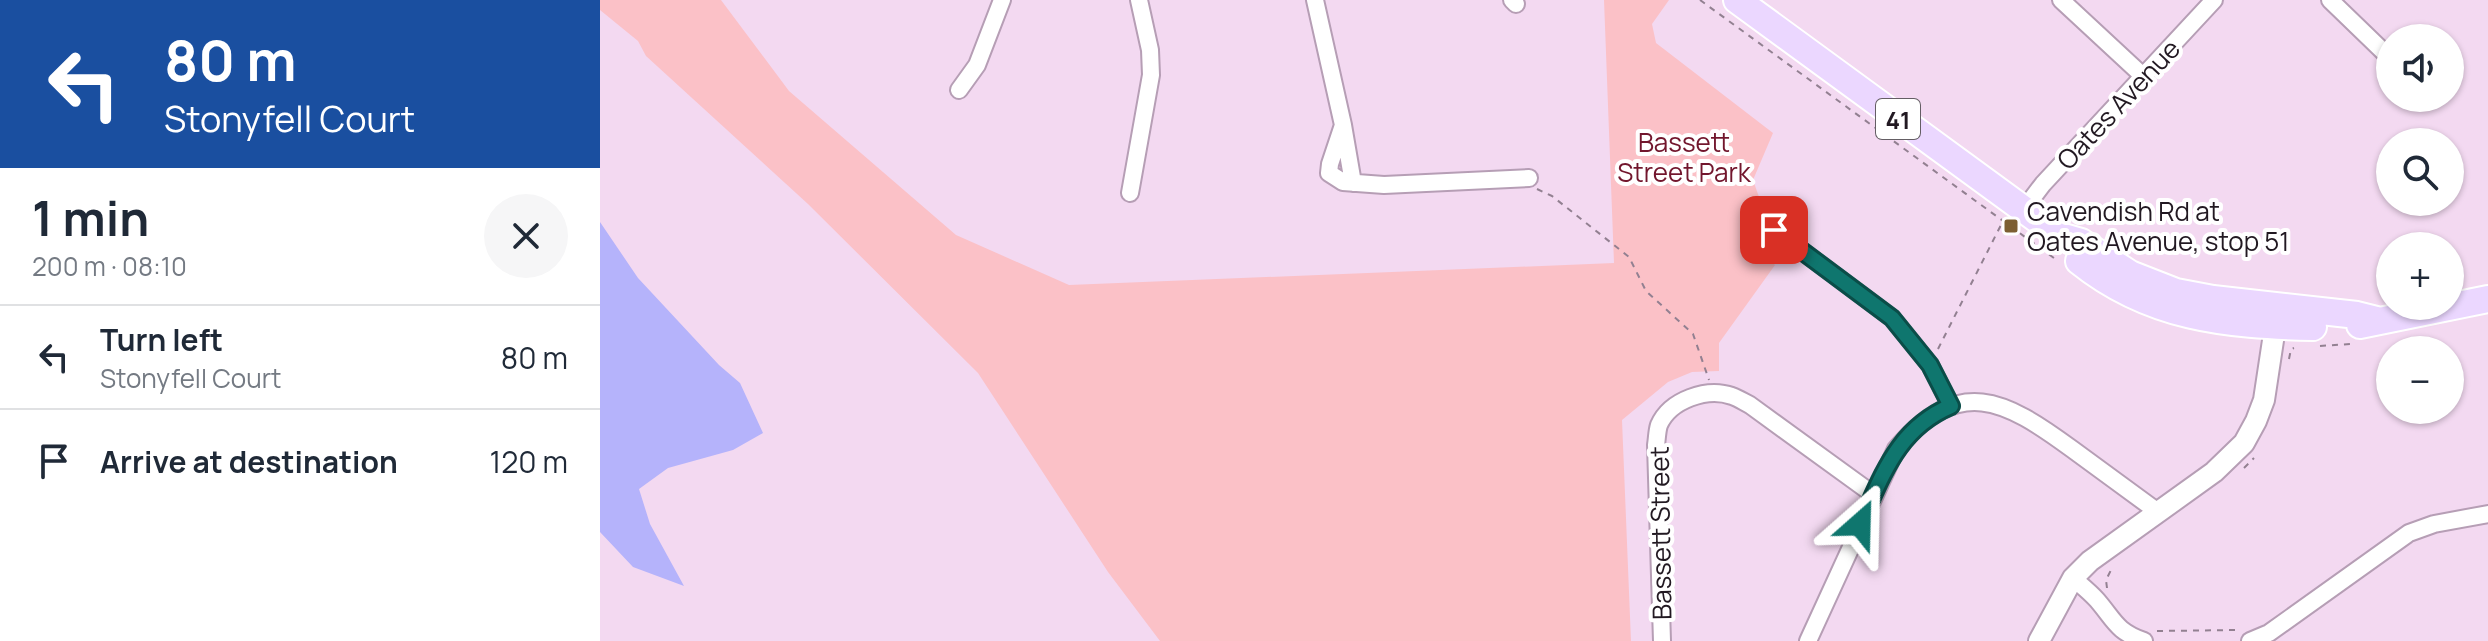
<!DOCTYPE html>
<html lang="en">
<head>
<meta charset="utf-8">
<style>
	body { margin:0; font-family:Manrope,sans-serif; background:#f6f6f7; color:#1f2937; height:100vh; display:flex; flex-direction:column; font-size:30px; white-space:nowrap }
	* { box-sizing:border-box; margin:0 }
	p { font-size:26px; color:#747a83 }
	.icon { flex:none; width:44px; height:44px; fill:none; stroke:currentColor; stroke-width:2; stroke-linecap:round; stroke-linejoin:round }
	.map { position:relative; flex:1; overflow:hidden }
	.side { display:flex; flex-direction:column; background:#fff; width:600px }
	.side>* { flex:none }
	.guide { background:#1a4fa0; color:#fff; overflow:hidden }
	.buttons { position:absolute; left:1776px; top:24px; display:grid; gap:16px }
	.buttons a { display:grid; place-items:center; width:88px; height:88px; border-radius:50%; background:#fff; box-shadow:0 2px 6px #0004; font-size:40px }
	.pin { position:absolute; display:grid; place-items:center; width:68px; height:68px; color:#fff; margin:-34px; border-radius:16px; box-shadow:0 4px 12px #0006 }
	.me { position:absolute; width:88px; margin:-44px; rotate:25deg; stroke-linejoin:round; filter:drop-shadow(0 0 6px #0008) }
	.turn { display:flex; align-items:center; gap:28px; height:168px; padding:0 32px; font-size:36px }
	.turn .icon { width:104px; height:104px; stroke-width:2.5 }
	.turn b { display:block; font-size:56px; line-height:68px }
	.round { display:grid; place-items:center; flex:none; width:84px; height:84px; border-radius:42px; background:#f6f6f7 }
	.overview { display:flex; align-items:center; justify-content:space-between; height:136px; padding:0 32px }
	h1 { font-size:48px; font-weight:700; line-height:60px }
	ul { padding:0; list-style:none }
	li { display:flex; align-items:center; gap:24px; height:104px; padding:0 32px; border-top:2px solid #e0e1e3 }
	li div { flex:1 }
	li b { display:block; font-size:30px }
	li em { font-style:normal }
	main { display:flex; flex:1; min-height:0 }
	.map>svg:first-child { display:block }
	.green { fill:#fbc1c7 }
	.water { fill:#b5b3fb }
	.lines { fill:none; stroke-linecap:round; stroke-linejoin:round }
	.minor-casing { stroke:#b69eb5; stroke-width:20 }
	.tertiary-casing { stroke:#b69eb5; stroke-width:24 }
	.primary-casing { stroke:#fff; stroke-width:30 }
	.path { stroke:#928091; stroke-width:2; stroke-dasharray:6 6; stroke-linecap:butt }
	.minor { stroke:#fff; stroke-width:16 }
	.tertiary { stroke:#fff; stroke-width:20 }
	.primary { stroke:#ebd7ff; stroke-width:26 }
	.route-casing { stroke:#0a4d48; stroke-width:20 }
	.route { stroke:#0f766e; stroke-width:14 }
	.poi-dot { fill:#7c5f32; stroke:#fff; stroke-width:3 }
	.labels { text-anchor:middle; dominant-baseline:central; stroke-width:8; stroke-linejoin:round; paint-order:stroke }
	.shield { fill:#fff; stroke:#645e64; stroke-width:2 }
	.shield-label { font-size:24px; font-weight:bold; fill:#221922 }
	.street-label { font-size:26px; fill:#221922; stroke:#fff }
	.park-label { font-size:26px; fill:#72162d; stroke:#fff }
	.poi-label { font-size:26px; fill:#221922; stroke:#fff; text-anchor:start }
</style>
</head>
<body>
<main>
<section class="side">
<div class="guide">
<div class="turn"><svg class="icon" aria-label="left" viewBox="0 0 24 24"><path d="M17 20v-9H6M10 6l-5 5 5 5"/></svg><div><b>80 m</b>Stonyfell Court</div></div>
</div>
<div class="overview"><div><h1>1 min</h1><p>200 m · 08:10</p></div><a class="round"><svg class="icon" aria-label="close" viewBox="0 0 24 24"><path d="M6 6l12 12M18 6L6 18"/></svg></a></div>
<ul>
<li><svg class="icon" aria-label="left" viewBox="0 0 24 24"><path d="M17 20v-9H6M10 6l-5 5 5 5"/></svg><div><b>Turn left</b><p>Stonyfell Court</p></div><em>80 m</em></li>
<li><svg class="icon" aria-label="arrive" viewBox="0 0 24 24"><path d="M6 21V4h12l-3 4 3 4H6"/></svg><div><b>Arrive at destination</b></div><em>120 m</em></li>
</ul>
</section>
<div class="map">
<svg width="1888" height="641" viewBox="0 0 1888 641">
	<rect width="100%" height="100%" fill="#f3d9f1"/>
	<path class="green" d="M0,0H121L189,91L356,235L469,285L1014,263L1004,0H1069L1052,24L1056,43L1173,133L1153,180L1164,211L1152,224L1154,246L1175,265L1119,343V371L1092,372L1068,382L1022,420L1031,641H560L508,572L378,373L208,204L46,56L38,41L0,10Z"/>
	<path class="water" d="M0,222L38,278L119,365L140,383L163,433L133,450L68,468L39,489L50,524L84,586L33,567L0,532Z"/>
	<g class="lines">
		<defs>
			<path id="minor" d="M715,0L743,125L753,183
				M912,0L916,4
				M1461,0L1543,76
				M1730,0L1790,58
				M359,90L377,65L402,0
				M743,125L730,164L729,173L743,182L784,185L929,178
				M530,193L551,75L550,50L539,0
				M1424,209L1443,184L1614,0
				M1174,230L1292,318L1330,365L1351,406
				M1473,578C1481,585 1490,592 1497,600C1515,621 1516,631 1544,641
				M1062,641L1056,445C1057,439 1057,431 1059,425C1070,400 1107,387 1132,396C1138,398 1144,402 1150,405L1274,495
				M1208,641L1296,449C1359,375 1404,399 1472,449C1501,470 1529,491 1558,512
				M1650,641L1669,633L1809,533L1834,524L1888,514"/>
			<path id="tertiary" d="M1439,641L1473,578L1490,561L1614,472L1644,443L1656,421L1664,400L1677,314"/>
			<path id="primary" d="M1137,0L1460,236L1481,242L1530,274L1576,292L1613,299L1757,315L1777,320
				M1479,261C1550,318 1626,325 1713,327
				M1760,325L1888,299"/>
		</defs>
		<use href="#minor" class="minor-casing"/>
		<use href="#tertiary" class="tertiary-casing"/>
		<use href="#primary" class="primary-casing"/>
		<path class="path" d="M1100,0L1458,261
			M937,189L952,196L1029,257L1046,291L1093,334L1109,380
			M1720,346L1750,344
			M1338,349L1402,223
			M1689,359L1691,349L1694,348
			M1644,468L1654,458
			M1507,588L1506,580L1512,568
			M1557,631L1639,630"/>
		<use href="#minor" class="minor"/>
		<use href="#tertiary" class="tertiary"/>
		<use href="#primary" class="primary"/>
	</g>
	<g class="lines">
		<defs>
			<path id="route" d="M1174,230L1292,318L1330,365L1351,406C1297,429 1283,475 1260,524"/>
		</defs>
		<use href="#route" class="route-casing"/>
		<use href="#route" class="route"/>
	</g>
	<rect class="poi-dot" x="1403" y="218" width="16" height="16" rx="4"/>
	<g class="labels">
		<rect class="shield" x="1276" y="99" width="44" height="40" rx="6"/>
		<g class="shield-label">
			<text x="1298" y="119">41</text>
		</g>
		<g class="street-label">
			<text transform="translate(1518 104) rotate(-47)">Oates Avenue</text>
			<text transform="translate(1060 533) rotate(-91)">Bassett Street</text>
		</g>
		<g class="park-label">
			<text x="1084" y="142">Bassett<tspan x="1084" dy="30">Street Park</tspan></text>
		</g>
		<g class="poi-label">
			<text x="1427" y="211">Cavendish Rd at<tspan x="1427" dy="30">Oates Avenue, stop 51</tspan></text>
		</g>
	</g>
</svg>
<div class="buttons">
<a><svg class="icon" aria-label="sound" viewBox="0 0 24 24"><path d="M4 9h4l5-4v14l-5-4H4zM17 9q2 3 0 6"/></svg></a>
<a><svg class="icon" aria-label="search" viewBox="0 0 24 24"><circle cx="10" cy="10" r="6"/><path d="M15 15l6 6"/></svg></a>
<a>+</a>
<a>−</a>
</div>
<div class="pin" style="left:1174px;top:230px;background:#d93025"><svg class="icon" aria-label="arrive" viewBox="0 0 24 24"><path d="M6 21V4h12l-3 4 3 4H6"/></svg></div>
<svg class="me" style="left:1260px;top:524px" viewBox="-20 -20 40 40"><path d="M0-17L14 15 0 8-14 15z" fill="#0f766e" stroke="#fff" stroke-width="4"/></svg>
</div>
</main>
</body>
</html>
